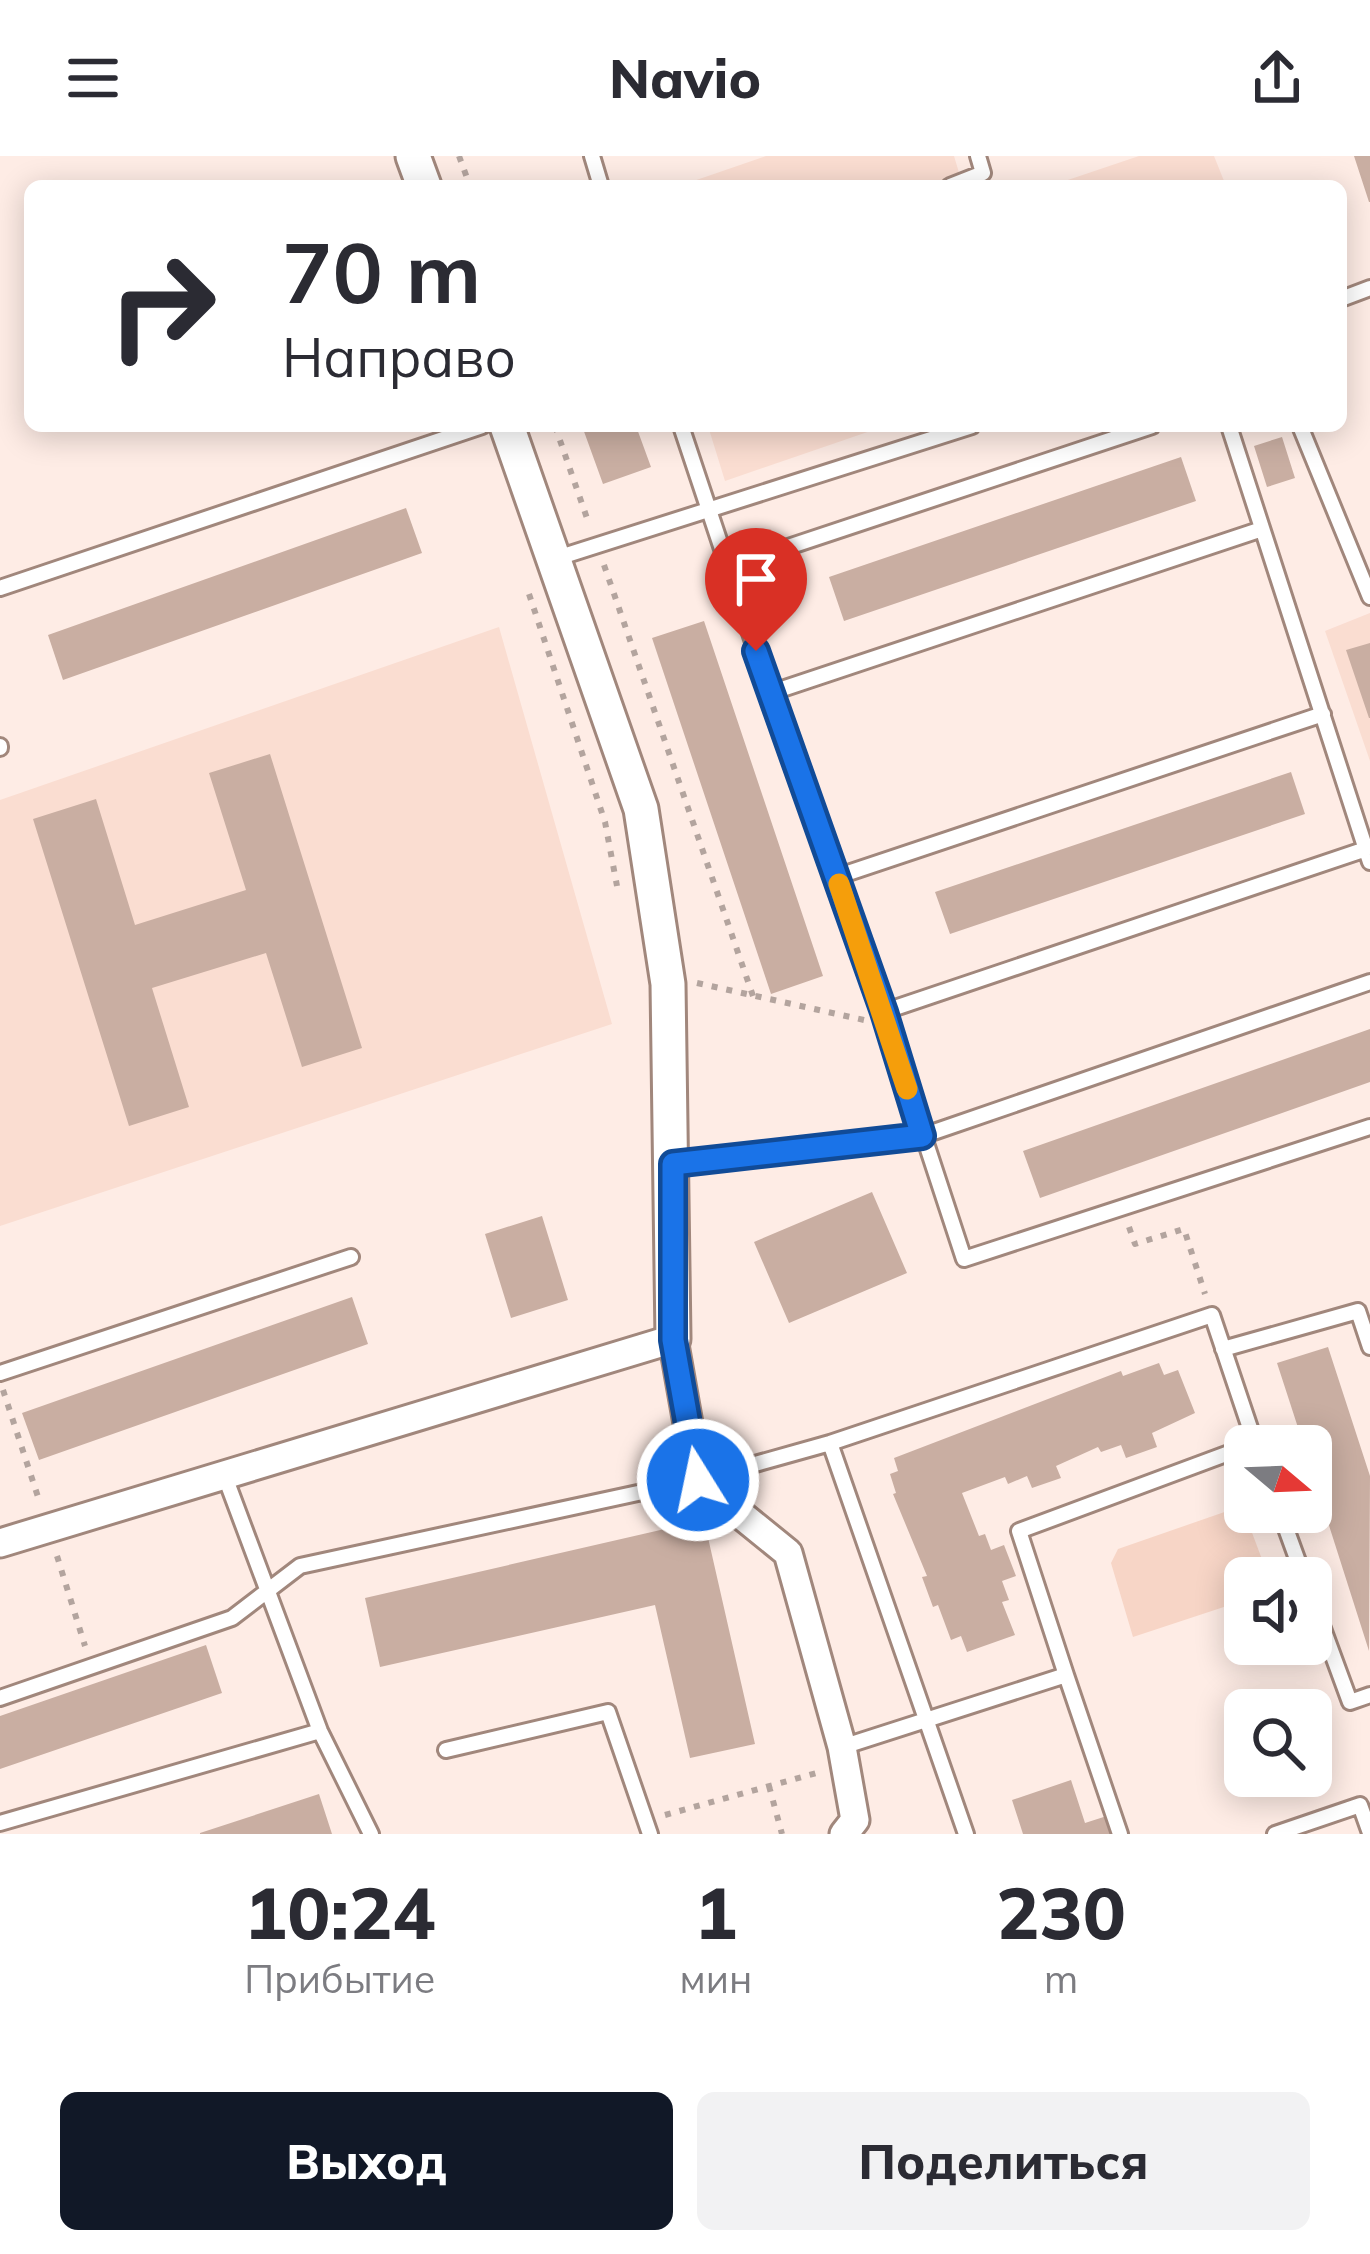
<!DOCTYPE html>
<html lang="ru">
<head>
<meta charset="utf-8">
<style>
	body { margin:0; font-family:Mulish,sans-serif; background:#f2f2f3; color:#2b2b33; height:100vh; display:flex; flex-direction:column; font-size:45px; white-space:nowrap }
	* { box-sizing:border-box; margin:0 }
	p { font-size:39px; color:#7c7c81 }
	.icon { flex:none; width:66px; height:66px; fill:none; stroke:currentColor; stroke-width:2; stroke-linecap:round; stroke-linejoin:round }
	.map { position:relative; height:1678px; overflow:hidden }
	.side { display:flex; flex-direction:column; background:#fff; flex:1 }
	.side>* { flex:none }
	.banner { position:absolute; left:24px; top:24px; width:1323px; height:252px; border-radius:18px; box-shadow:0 6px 30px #0003; background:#fff; color:#2b2b33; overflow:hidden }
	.needle { width:78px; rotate:109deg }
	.buttons { position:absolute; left:1224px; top:1269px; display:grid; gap:24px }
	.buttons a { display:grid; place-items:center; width:108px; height:108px; border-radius:18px; background:#fff; box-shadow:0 6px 30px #0003; font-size:60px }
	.pin { position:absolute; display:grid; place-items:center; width:102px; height:102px; color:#fff; margin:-123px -51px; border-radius:50% 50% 50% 0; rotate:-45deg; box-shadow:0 0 12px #0007 }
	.pin .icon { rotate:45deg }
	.me { position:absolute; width:132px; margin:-66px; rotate:350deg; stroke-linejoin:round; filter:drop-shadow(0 0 9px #0008) }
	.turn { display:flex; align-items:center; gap:42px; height:252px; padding:0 60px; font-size:54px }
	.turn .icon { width:156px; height:156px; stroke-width:2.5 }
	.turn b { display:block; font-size:84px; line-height:102px }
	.eta { display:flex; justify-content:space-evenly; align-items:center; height:204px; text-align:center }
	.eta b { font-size:72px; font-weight:800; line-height:84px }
	.primary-button { display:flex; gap:24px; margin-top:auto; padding:24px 60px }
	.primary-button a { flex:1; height:138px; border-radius:18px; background:#111827; color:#fff; font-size:48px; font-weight:800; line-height:138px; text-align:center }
	.primary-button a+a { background:#f2f2f3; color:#2b2b33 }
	header { display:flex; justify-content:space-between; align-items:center; height:156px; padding:0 60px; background:#fff; font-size:54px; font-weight:800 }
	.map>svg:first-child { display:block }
	.built { fill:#faddd1 }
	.green { fill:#f7d5c6 }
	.building { fill:#c9aea2 }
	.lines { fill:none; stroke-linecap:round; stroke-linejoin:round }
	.service-casing { stroke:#a1877c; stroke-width:20 }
	.minor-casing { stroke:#a1877c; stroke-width:33 }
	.tertiary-casing { stroke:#a1877c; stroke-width:39 }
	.path { stroke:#b3a49e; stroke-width:6; stroke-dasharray:6 9; stroke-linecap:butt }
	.service { stroke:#fff; stroke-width:14 }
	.minor { stroke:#fff; stroke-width:27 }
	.tertiary { stroke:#fff; stroke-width:33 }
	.route-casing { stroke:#114b97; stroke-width:30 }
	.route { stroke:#1a73e8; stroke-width:21 }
	.slow { stroke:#f59e0b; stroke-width:21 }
</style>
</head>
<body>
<header><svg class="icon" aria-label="menu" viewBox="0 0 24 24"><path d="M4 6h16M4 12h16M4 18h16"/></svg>Navio<svg class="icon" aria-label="share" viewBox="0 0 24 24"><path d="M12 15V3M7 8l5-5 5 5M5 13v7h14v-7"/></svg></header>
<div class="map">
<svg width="1370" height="1678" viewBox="0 0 1370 1678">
	<rect width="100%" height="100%" fill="#feece5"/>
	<path class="built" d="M766,0H954L963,30H679Z
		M1139,0H1214L1226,30H1050Z
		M708,270H885L725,325Z
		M1370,457V605L1325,475Z
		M499,471L612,868L0,1070V644Z"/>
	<path class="green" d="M1236,1352L1245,1358L1269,1422H1245V1444L1133,1481L1111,1407L1118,1393Z"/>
	<path class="building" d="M1354,0H1370V46H1369Z
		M582,270H636L651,311L603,328Z
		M1282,281L1295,322L1267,331L1254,290Z
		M1181,301L1196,345L844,465L829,421Z
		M406,352L422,397L63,524L48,479Z
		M704,465L823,820L771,838L652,482Z
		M1370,487V562H1369L1346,494Z
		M270,598L362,892L302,911L266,797L152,832L189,951L129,970L33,663L96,643L135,769L246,734L209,617Z
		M1291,616L1305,658L950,778L935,736Z
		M1370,873V926L1040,1042L1023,995Z
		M872,1036L907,1117L789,1167L754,1086Z
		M542,1060L568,1144L511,1162L485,1078Z
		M352,1141L368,1188L39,1304L22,1257Z
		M1328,1191L1370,1320L1369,1495L1311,1313V1290H1304L1277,1207Z
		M1159,1207L1164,1219L1178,1214L1195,1257L1152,1277L1157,1291L1126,1302L1121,1289L1101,1296L1098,1291L1056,1310L1061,1322L1032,1332L1027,1320L1008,1328L1005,1321L962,1337L979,1380L985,1378L991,1394L1004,1389L1016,1420L1002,1425L1009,1444L1002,1446L1015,1479L967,1496L961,1480L951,1484L938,1449L933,1451L922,1421L927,1420L893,1338L896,1337L890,1318L898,1315L894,1302L1121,1215L1123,1220Z
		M704,1364L755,1588L690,1602L655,1449L380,1511L365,1442Z
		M206,1489L222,1537L0,1613V1560Z
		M1071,1624L1085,1667L1113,1658L1120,1678H1023L1012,1644Z
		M319,1638L332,1678H200V1677Z"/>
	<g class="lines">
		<defs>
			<path id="service" d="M592,0L601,30
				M950,30L983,17L978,0
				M1341,143L1370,132
				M681,270L770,537L883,856L964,1103L1370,971
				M1229,270L1370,706
				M1300,270L1370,441
				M554,403L972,270
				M728,411L1152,270
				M0,432L482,270
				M770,537L1262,373
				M0,590V592
				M836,721L1323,558
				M883,856L1366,693
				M673,1008L922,980L1370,826
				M1223,1193L1358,1155L1370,1191
				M0,1217L351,1101
				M830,1287L966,1678
				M224,1318L320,1575L371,1678
				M1280,1356L1304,1422
				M1311,1440L1350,1546L1370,1539
				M1066,1519L1120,1678
				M0,1542L232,1462L300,1410L698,1324L830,1287L1212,1159L1255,1287L1248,1290
				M842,1591L1066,1519L1019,1375L1245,1291
				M446,1594L608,1556L650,1678
				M0,1667L320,1575
				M1275,1678L1360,1649L1370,1677"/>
			<path id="minor" d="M0,1387L673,1183L698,1324L788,1397L842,1591L855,1664L844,1678"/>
			<path id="tertiary" d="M413,0L424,30
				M507,270L641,653L668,828L673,1183"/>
		</defs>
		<use href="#service" class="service-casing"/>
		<use href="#minor" class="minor-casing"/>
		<use href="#tertiary" class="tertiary-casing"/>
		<path class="path" d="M459,0L470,30
			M555,270L589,368
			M604,409L753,840
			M529,438L605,666L617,730
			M697,827L864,864
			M1129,1071L1135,1088L1184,1073L1205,1138
			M3,1234L40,1347
			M57,1400L85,1490
			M769,1630L782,1678
			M665,1659L820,1616"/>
		<use href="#service" class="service"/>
		<use href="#minor" class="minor"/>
		<use href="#tertiary" class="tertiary"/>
	</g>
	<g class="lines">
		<defs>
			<path id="route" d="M698,1324L673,1184V1008L922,980L884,856L756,495"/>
		</defs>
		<use href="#route" class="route-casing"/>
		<use href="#route" class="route"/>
		<path class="slow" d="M839,728L907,933"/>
	</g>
</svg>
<div class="buttons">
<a><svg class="needle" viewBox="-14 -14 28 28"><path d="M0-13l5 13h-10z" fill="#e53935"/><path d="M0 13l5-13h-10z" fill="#7c7c81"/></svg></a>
<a><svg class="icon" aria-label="sound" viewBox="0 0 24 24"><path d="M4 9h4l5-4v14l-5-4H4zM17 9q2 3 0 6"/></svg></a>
<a><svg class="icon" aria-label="search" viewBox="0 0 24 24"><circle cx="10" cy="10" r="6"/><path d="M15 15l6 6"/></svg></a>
</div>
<div class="pin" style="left:756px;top:495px;background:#d93025"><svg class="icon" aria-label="arrive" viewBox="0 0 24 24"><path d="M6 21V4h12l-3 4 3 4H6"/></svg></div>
<svg class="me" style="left:698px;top:1324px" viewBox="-20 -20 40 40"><circle r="17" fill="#1a73e8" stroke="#fff" stroke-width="3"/><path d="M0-11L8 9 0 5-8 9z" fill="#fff"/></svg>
<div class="banner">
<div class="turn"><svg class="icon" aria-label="right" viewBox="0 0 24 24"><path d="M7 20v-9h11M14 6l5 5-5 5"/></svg><div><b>70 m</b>Направо</div></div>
</div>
</div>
<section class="side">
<div class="eta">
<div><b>10:24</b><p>Прибытие</p></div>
<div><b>1</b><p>мин</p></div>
<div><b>230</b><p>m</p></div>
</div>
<div class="primary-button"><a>Выход</a><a>Поделиться</a></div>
</section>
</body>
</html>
